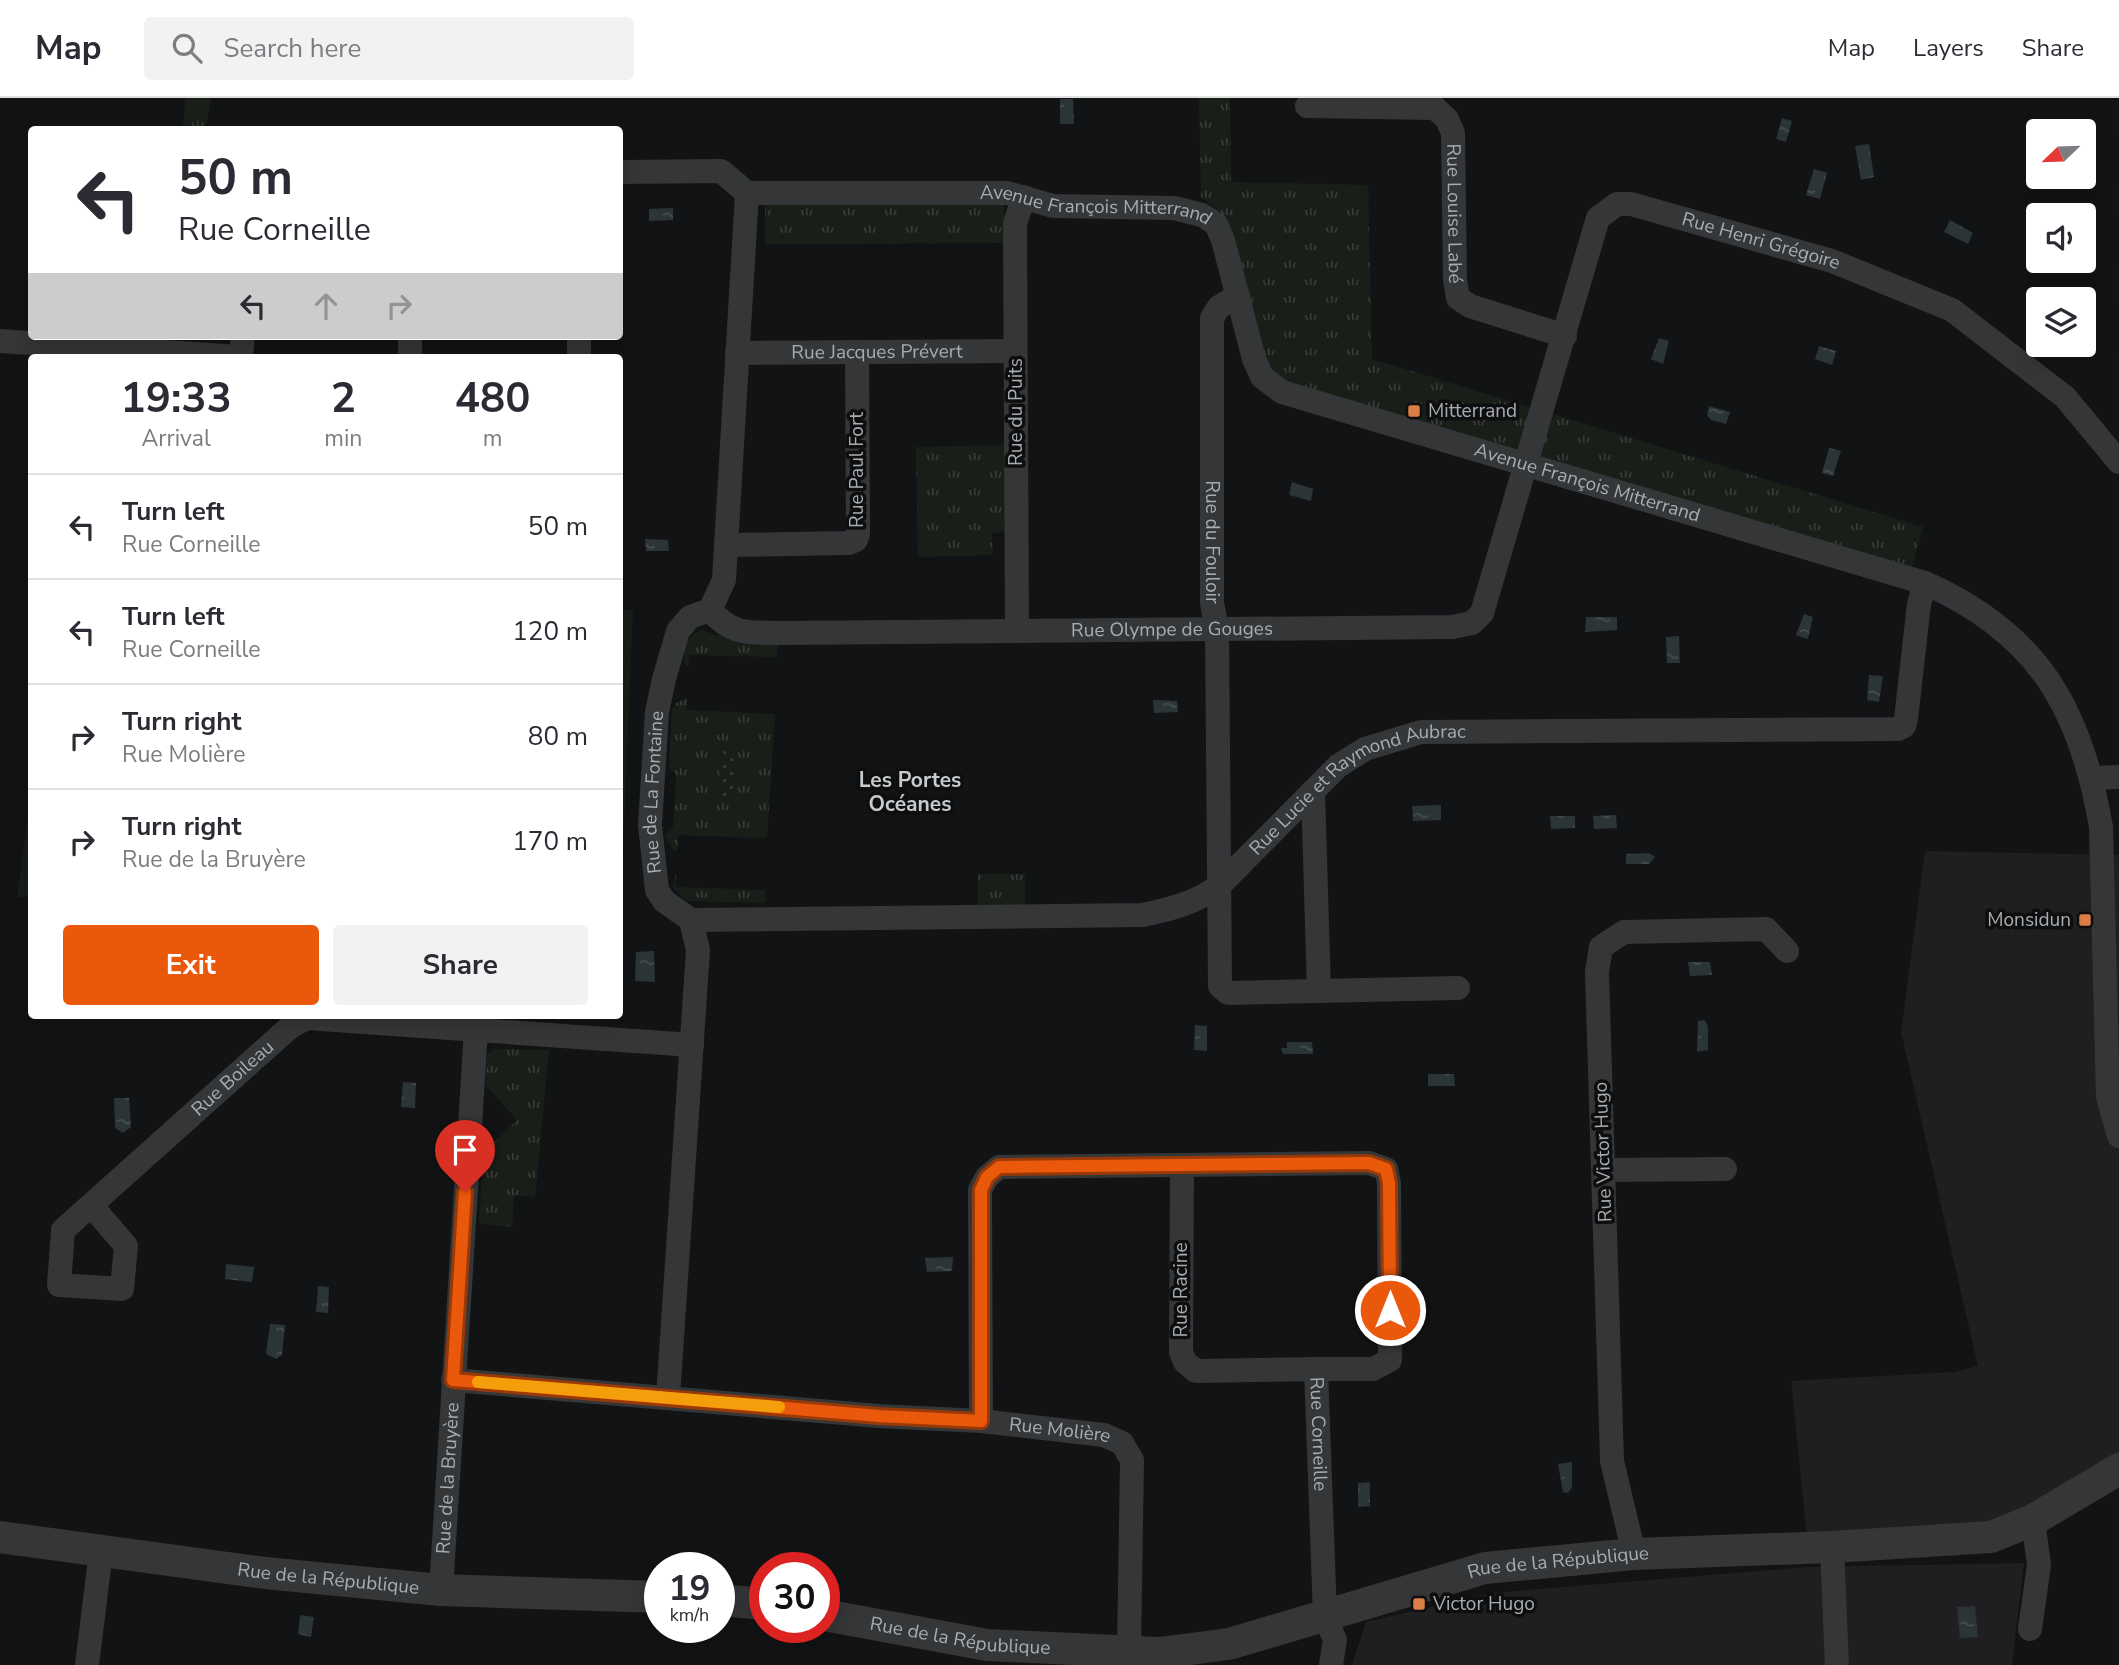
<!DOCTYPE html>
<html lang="en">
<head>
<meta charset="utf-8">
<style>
	body { margin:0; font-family:"Nunito Sans",sans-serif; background:#f2f2f3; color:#2b2b33; height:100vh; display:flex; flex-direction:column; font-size:26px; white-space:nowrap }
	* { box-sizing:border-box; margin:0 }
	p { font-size:23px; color:#7c7c81 }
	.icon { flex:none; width:38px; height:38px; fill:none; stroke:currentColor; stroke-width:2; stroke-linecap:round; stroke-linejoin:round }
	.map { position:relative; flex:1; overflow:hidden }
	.sheet { position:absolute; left:28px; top:256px; width:595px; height:665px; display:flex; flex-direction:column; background:#fff; border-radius:7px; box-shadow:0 4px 18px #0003 }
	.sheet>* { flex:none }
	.top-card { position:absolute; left:28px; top:28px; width:595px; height:214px; border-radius:7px; box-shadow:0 4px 18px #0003; background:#fff; color:#2b2b33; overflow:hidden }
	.needle { width:46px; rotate:247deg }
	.fabs { position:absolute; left:2026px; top:21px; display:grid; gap:14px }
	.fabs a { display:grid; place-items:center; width:70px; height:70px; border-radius:7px; background:#fff; box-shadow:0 4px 18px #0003; font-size:35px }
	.speed { position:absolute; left:644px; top:1454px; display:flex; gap:14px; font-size:35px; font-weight:700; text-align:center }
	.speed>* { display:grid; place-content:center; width:91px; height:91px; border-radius:50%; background:#fff; box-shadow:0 4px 18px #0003; line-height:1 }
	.speed small { font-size:18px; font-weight:400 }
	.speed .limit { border:10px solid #d22; background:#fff; color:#111 }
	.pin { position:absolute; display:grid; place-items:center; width:60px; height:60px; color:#fff; margin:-72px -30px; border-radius:50% 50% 50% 0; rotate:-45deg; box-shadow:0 0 7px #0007 }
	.pin .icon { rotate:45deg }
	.me { position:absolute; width:77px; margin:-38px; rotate:0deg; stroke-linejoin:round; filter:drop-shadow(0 0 5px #0008) }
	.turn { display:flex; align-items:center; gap:24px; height:147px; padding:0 35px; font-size:32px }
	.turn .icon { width:91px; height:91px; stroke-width:2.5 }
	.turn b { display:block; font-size:49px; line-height:60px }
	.lanes { display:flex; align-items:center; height:66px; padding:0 35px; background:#0003; justify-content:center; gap:35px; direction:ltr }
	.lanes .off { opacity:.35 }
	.eta { display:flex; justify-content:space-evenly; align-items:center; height:119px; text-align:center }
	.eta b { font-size:42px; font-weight:700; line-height:49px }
	.action { display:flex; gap:14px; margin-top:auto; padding:14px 35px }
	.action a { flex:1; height:80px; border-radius:7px; background:#ea580c; color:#fff; font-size:28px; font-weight:700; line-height:80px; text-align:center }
	.action a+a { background:#f2f2f3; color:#2b2b33 }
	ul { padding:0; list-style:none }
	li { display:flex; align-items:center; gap:21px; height:105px; padding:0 35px; border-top:2px solid #e1e1e2 }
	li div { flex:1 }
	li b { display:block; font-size:26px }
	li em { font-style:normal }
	header { display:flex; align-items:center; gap:42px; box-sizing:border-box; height:98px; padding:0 35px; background:#fff; border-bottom:2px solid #e1e1e2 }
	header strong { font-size:33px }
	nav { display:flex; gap:38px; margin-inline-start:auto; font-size:24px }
	.search { width:490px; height:63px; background:#f2f2f3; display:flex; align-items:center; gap:18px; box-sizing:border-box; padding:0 24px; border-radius:7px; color:#7c7c81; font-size:26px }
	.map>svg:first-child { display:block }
	.built { fill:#1f1f21 }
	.grass { fill:url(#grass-tufts) }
	.park { fill:url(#park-dots) }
	.garden { fill:#1a1e19 }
	.water { fill:url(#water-ripples) }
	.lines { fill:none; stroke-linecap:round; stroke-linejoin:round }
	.minor { stroke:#343638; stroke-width:24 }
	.tertiary { stroke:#343638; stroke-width:32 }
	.route-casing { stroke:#983908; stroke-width:18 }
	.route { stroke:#ea580c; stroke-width:12 }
	.slow { stroke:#f59e0b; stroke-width:12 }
	.poi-dot { fill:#d97e45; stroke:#0e0e0f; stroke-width:2.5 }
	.labels { text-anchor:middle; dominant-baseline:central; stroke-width:7; stroke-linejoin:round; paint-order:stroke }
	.street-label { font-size:19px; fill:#a6adb2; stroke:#0e0e0f }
	.poi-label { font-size:19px; fill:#a6adb2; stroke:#0e0e0f; text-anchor:start }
	.neighbourhood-label { font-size:21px; font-weight:bold; fill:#c6cbcf; stroke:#0e0e0f }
</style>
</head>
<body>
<header>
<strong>Map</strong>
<div class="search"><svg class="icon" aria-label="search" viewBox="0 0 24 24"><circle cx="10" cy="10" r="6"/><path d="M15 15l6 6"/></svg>Search here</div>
<nav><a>Map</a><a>Layers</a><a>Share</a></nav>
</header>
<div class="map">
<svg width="2119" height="1567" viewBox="0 0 2119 1567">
	<defs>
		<pattern id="grass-tufts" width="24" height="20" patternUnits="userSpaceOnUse" patternTransform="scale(1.75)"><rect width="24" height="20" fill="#1a1e19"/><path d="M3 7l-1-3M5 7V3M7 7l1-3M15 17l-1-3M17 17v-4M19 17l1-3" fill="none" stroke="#383c38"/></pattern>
		<pattern id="park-dots" width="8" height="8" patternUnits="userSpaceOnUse" patternTransform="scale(1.75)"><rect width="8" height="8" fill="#1a1e19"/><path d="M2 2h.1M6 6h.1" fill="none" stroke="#383c38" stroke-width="1.8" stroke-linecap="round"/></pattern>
		<pattern id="water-ripples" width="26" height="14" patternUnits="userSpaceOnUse" patternTransform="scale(1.75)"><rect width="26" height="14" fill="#2b3436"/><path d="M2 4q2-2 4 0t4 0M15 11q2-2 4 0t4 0" fill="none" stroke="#474f51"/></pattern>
	</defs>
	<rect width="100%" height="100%" fill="#121314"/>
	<path class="built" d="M1925,753L2119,757V1355L2026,1414L1989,1425L1807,1438L1791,1283L1954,1274L1978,1268L1901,934Z
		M2024,1465L2012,1567H1352L1366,1524L1492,1495L1807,1469Z"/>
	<path class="grass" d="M186,0H211L206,31H182Z
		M1199,0H1230L1231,84L1368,87L1372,261L1923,429L1912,469L1283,284L1272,278L1218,113L1201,99Z
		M1004,103L1005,145L765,146V104Z
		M1006,347L1008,434L992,435L993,457L918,459L916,349Z
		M702,531L714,537L778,540L777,559L689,557L688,569C678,555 688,537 702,531Z
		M687,600V612L775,616L767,740L678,737L677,753L673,752L665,738L673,730L676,676L669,670L672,611L676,605Z
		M676,775V789L765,792V805L686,803L673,789Z
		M978,776H1025V807L978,808Z
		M493,951L549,952L535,1099L514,1097L512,1129L479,1126L483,1055L517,1022L486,988L487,957Z"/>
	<path class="park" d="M720,651H736L735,699H719Z"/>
	<path class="garden" d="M620,511L633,512L622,777H620Z
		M31,695V799H17Z"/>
	<path class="water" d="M1060,1H1073L1074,26H1060Z
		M1782,20L1792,23L1786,44L1776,41Z
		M1869,46L1874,79L1861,82L1855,48Z
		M1814,71L1827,75L1820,101L1806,97Z
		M673,110V122L649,123V111Z
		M1950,122L1973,135L1968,146L1944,134Z
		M1659,240L1669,243L1663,266L1651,261Z
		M1819,248L1836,253L1832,267L1815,261Z
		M1709,308L1730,314L1726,326L1711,322L1707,317Z
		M1829,350L1841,353L1833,378L1822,375Z
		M1292,384L1313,391L1311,403L1289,397Z
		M645,441L668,442L669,453H646Z
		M1804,516L1813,519L1808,541L1796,537Z
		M1586,519H1617V532L1585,534Z
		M1679,538L1680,565H1667L1666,539Z
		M1869,577L1883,578L1879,604L1867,602Z
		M1153,602L1177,603L1178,614L1154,615Z
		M1441,707V722L1413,723L1412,708Z
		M1616,717L1617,730L1594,731L1593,718Z
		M1550,718H1575V730L1551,731Z
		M1649,755L1655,759L1649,766H1626V756Z
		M654,853L655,884L635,883L636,854Z
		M1688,864H1710L1712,877L1690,878Z
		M1705,922L1708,929V952L1697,954L1698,923Z
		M1195,927L1207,928V953L1194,952Z
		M1287,944H1312L1313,956H1283L1281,950H1287Z
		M1428,976H1454L1455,988H1428Z
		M403,984L416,985L415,1010L401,1009Z
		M114,1000H129L131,1029L123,1035L115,1030Z
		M953,1159L952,1173L927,1174L925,1160Z
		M226,1166L254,1169L252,1184L225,1181Z
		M318,1188L329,1189L328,1215L316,1214Z
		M270,1226L285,1227L282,1257L276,1261L266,1256Z
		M1572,1364V1389L1568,1395L1563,1394L1558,1366Z
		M1370,1384V1408L1358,1409V1385Z
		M1975,1508L1978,1539L1960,1540L1957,1509Z
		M300,1517L314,1519L311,1539L298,1536Z"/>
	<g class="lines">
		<g class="minor">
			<path id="s1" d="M1307,8L1435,10L1447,21L1453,35L1455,182L1458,200L1470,208L1565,238"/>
			<path d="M620,74L721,73L747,95"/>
			<path id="s2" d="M747,95H1007L1053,108L1174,110L1202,117L1216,126L1223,142L1254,261L1262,279L1282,294L1925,485C2038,535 2081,611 2101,729L2108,999L2119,1038"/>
			<path id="s3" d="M1238,198L1219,209L1212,220V505L1217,531L1220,888L1228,895L1458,890"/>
			<path d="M410,238V259"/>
			<path d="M579,238V259"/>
			<path d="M0,243L239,259"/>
			<path id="s4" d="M737,255L1015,253"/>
			<path d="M241,259L243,238"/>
			<path d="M726,447L849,445L856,442L858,436L857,255"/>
			<path id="s5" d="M710,512C733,538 749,534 781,535L1452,529L1472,525L1482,515L1598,120L1617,106H1631L1832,163L1952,212L2065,299L2119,364"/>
			<path d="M1017,531L1015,125L1024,99"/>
			<path d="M2092,680L2119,679"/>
			<path d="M1313,693L1319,893"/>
			<path id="s6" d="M691,822L1143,817C1171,811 1195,805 1219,788L1338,668L1365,651L1421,634L1898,631L1904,628L1906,621L1919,506L1925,485"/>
			<path d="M1182,1069L1181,1254L1185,1264L1196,1273L1316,1271"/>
			<path d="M1604,1072L1725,1071"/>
			<path id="s7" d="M91,1107L126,1148L122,1191L59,1187L63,1132L91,1107L290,929L307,920L692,947"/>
			<path id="s8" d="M453,1282L879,1318L981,1323L1104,1337L1122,1345L1132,1362L1129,1552"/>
			<path id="s9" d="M668,1299L698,852L691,822L664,803L657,792L650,727L657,614L664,581L678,533L690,519L710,512L724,482L747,95"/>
			<path id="s10" d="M981,1323L980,1092L987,1079L999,1069L1369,1065L1386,1071L1389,1085L1390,1262L1373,1271H1316L1325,1518L1335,1542L1331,1567"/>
			<path d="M1832,1449L1837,1567"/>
			<path d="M1634,1456L1612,1363L1597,874L1601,849L1624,834L1766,831L1787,853"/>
			<path id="s11" d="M441,1492L476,932"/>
			<path d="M2030,1531L2039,1467L2033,1422"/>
			<path d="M87,1567L101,1453"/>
		</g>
		<g class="tertiary">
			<path id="s12" d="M0,1439L265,1475L441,1492L660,1499"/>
			<path d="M719,1502L765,1506"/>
			<path id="s13" d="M824,1517L987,1547L1159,1555L1229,1546L1485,1470L1634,1456L1832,1449L1991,1439L2033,1422L2119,1371"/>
		</g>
	</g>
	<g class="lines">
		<defs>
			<path id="route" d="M465,1094L453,1282L879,1318L981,1323V1092L987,1079L999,1069L1369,1065L1386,1071L1389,1085L1390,1212"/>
		</defs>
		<use href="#route" class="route-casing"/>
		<use href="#route" class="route"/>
		<path class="slow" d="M478,1284L779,1309"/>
	</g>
	<g class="poi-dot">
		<rect x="1407" y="306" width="14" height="14" rx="3.5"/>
		<rect x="2078" y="815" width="14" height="14" rx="3.5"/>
		<rect x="1412" y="1499" width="14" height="14" rx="3.5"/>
	</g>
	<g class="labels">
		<g class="street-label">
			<text stroke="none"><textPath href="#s2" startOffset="350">Avenue François Mitterrand</textPath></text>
			<text stroke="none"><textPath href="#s1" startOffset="240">Rue Louise Labé</textPath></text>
			<text stroke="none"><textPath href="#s5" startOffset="1368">Rue Henri Grégoire</textPath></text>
			<text stroke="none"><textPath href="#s4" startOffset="140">Rue Jacques Prévert</textPath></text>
			<text transform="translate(1016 314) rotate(-90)">Rue du Puits</text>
			<text transform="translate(857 372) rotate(-90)">Rue Paul Fort</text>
			<text stroke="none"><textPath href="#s2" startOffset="978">Avenue François Mitterrand</textPath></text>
			<text stroke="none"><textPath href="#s3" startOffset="259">Rue du Fouloir</textPath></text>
			<text stroke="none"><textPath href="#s5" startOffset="469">Rue Olympe de Gouges</textPath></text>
			<text stroke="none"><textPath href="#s9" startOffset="623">Rue de La Fontaine</textPath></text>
			<text stroke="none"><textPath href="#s6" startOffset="710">Rue Lucie et Raymond Aubrac</textPath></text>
			<text stroke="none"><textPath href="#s7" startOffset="443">Rue Boileau</textPath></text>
			<text transform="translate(1603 1054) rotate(-92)">Rue Victor Hugo</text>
			<text transform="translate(1181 1192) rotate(-90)">Rue Racine</text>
			<text stroke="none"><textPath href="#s8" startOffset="609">Rue Molière</textPath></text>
			<text stroke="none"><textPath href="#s10" startOffset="982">Rue Corneille</textPath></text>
			<text stroke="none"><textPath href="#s11" startOffset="112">Rue de la Bruyère</textPath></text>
			<text stroke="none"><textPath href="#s13" startOffset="749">Rue de la République</textPath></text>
			<text stroke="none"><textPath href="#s12" startOffset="331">Rue de la République</textPath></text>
			<text stroke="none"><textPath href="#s13" startOffset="138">Rue de la République</textPath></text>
		</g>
		<g class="poi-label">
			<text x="1428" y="313">Mitterrand</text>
			<text x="2071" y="822" text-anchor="end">Monsidun</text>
			<text x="1433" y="1506">Victor Hugo</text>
		</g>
		<g class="neighbourhood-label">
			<text x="910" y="682">Les Portes<tspan x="910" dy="24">Océanes</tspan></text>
		</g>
	</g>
</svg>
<div class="fabs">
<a><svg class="needle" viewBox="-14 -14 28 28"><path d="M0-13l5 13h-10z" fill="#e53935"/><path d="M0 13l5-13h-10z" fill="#7c7c81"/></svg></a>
<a><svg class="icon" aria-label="sound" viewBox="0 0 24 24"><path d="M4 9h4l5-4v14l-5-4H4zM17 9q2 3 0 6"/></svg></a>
<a><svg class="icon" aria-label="layers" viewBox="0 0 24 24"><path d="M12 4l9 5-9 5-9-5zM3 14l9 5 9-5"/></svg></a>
</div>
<div class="speed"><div>19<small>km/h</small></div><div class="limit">30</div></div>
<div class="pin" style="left:465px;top:1094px;background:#d93025"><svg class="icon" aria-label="arrive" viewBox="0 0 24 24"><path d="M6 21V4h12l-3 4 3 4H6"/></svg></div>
<svg class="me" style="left:1390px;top:1212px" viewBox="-20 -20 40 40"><circle r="17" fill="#ea580c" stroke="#fff" stroke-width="3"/><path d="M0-11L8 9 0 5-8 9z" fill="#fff"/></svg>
<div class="top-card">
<div class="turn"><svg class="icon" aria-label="left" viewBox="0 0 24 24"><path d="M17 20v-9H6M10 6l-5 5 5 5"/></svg><div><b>50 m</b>Rue Corneille</div></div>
<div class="lanes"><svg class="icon" aria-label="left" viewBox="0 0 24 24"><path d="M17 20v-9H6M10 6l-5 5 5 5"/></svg><svg class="icon off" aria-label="ahead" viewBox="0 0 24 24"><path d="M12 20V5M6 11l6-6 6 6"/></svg><svg class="icon off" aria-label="right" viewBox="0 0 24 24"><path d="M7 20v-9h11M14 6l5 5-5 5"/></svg></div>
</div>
<section class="sheet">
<div class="eta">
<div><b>19:33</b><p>Arrival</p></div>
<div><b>2</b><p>min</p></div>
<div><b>480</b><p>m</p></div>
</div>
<ul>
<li><svg class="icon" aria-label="left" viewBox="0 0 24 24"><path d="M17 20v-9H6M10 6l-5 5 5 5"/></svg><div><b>Turn left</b><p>Rue Corneille</p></div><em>50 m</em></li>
<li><svg class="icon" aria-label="left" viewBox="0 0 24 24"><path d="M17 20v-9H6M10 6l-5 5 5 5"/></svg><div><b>Turn left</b><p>Rue Corneille</p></div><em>120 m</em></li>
<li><svg class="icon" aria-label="right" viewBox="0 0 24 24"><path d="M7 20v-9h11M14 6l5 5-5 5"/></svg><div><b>Turn right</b><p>Rue Molière</p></div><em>80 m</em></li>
<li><svg class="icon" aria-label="right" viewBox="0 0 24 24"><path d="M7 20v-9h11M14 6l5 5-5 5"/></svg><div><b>Turn right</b><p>Rue de la Bruyère</p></div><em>170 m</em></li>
</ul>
<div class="action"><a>Exit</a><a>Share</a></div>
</section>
</div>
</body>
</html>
